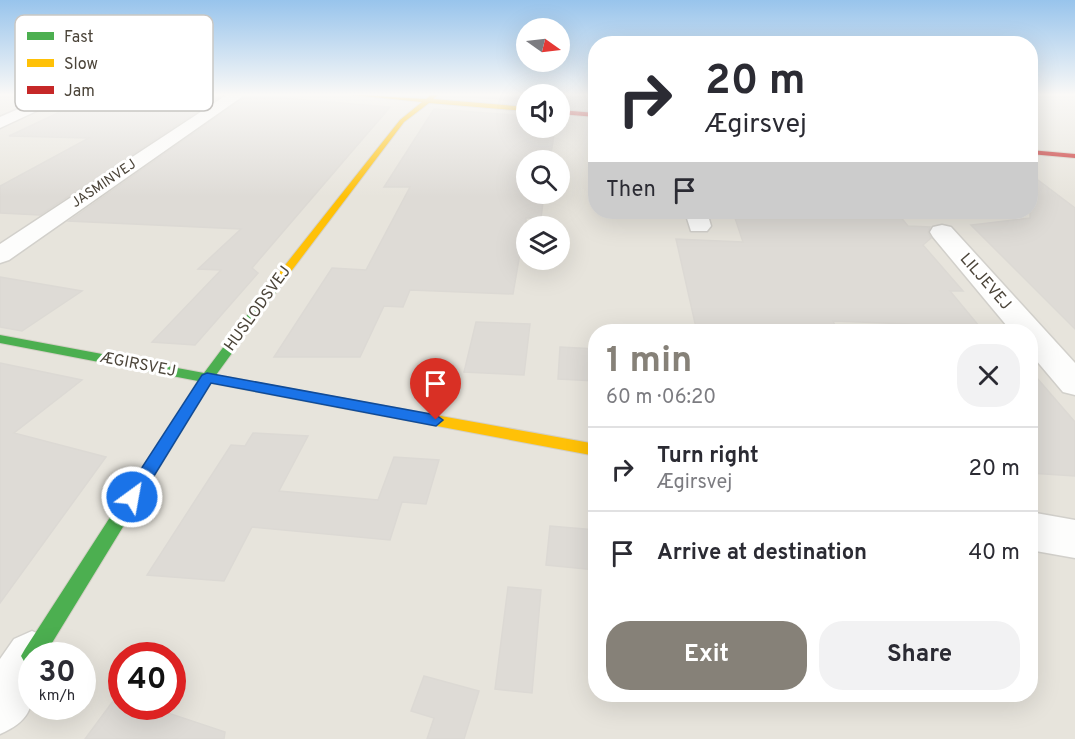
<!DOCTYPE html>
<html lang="en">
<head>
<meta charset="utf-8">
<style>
	body { margin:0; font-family:Overpass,sans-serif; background:#f2f2f3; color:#2b2b33; height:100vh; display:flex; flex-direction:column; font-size:22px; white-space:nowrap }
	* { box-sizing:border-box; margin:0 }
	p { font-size:20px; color:#7c7c81 }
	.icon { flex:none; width:33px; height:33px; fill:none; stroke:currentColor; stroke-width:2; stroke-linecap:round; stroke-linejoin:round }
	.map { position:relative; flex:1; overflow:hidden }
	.side { position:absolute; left:588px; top:324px; width:450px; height:378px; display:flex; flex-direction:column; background:#fff; border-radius:24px; box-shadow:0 6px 24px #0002 }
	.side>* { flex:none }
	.top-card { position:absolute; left:588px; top:36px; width:450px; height:183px; border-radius:24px; box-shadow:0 6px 24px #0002; background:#fff; color:#2b2b33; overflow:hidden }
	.needle { width:39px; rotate:104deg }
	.tools { position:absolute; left:516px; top:18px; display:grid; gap:12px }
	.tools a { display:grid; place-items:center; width:54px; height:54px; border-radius:50%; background:#fff; box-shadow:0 6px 24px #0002; font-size:30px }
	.speed { position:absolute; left:18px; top:642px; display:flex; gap:12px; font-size:30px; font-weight:700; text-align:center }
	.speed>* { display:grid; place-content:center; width:78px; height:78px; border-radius:50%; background:#fff; box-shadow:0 6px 24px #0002; line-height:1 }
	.speed small { font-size:15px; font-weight:400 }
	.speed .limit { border:9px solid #d22; background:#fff; color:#111 }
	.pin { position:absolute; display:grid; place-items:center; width:51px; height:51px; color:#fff; margin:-62px -26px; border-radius:50% 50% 50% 0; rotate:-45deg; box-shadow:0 0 6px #0007 }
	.pin .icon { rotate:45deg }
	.me { position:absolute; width:66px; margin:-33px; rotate:32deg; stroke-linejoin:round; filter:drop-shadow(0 0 4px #0008) }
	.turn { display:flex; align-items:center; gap:21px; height:126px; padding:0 18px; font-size:27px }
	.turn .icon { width:78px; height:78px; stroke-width:2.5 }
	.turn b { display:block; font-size:42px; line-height:51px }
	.then { display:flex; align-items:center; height:57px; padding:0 18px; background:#0003; gap:12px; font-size:22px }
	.round { display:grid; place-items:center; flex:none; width:63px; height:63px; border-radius:24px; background:#f2f2f3 }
	.overview { display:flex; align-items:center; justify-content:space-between; height:102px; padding:0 18px }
	h1 { font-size:36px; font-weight:700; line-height:45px; color:#868178 }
	.button { display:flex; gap:12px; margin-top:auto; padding:12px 18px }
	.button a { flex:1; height:69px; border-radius:24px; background:#868178; color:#fff; font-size:24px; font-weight:700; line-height:69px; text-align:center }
	.button a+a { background:#f2f2f3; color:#2b2b33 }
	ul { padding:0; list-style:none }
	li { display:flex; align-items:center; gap:18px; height:84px; padding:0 18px; border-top:2px solid #e1e1e2 }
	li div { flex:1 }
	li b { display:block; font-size:22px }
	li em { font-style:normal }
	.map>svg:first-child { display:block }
	.residential { fill:#e7e4dc; fill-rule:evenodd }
	.building { fill:#dedbd6; stroke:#dcd9d4; stroke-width:1.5 }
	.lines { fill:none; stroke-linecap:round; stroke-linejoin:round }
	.street-casing { stroke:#d2d0cb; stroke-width:3 }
	.fast-casing { stroke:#d3cfc5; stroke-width:2 }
	.slow-casing { stroke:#d3cfc5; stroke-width:2 }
	.jam-casing { stroke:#d3cfc5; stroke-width:2 }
	.street { fill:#fdfdfc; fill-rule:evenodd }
	.fast { fill:#4caf50; fill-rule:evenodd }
	.slow { fill:#ffc107; fill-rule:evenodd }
	.jam { fill:#c62828; fill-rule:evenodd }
	.route { fill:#1a73e8; stroke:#114b97; stroke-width:1.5 }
	.labels { text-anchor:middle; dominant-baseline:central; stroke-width:6; stroke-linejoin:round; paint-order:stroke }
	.far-street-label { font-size:14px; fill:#4b4439; stroke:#fff }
	.street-label { font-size:16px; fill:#4b4439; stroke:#fff }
	.key { fill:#fff; stroke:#c9c7c4; stroke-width:1.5 }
	.key-label { font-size:16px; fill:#4b4439 }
</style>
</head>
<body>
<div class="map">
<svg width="1075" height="739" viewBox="0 0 1075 739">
	<rect width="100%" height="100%" fill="#f4f2ee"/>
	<path class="residential" d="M0,94H595L596,212H1030L1031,94H1075V739H0ZM526,94H560V128H526ZM526,160H560V194H526ZM526,226H560V260H526ZM596,332H1030V694H596ZM32,656H82V706H32ZM122,656H172V706H122Z"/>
	<path class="building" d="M98,94H224L40,215L0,213V186L89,138L9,136Z
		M446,94H560V99V94H526V102Z
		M248,95L390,107L252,268L258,273L195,345L152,342L221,270L198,269L241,229L69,221Z
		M434,109L526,116V128H555L550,160H526V194H544L541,218H526V253H520L513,294L410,290L403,307L384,306L360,357H274L332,268L366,270L410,187H384Z
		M1030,174L1075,208V329L971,225L1030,218Z
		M853,213L899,215L908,226L930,227L928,233L931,238L923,245L963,291H950L984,332H914L909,324L833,321L838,332H697L676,239L743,242L734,215L855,216Z
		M0,277L82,291L22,331L0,327Z
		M476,322L530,324L524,375L464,372Z
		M560,347L596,349V381L558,379Z
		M0,363L82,380L14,433L106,457L0,603Z
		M1030,370L1075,422V476L1030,473Z
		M253,433L308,436L279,491L378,500L394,457L439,460L426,504L402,502L390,540L252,527L224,581L147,575L231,445L245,446Z
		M550,526L596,530V570L546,565Z
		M508,587L541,590L532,693L495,689Z
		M424,676L479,691L464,739H427L434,718L411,711Z
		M116,697L122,698V706H147L225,732L224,739H85Z"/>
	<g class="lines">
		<defs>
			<path id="street" d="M53,94H73L0,128V117Z
				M228,94H246L9,260L0,263V244Z
				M685,212H707L711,226L707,231H691Z
				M942,225L951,227L1075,363V395L1063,392L1030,353V332H1012L933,237L930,232L933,227Z
				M1030,512L1075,520V558L1030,550Z
				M32,631L50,639L57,656H32C32,694 41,717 0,734V659L14,639Z"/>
			<path id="fast" d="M279,277L285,280L216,375L341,398L346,399L348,403L346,407L341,408L211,383L44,656H32V666L25,663L21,656L25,649L198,381L0,343V335L204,373L275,278Z"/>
			<path id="slow" d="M344,94L426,99L432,94H439L433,99L526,107V111L429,103L404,122L283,282H275V278L400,120L422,102Z
				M341,398L596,444V456L336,407L334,403L336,399Z"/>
			<path id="jam" d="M560,110L596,113V117L560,114Z
				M1030,150L1075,154V158L1030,154Z"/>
		</defs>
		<use href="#street" class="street-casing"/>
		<use href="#fast" class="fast-casing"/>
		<use href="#slow" class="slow-casing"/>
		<use href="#jam" class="jam-casing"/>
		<use href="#street" class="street"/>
		<use href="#fast" class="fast"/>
		<use href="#slow" class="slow"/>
		<use href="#jam" class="jam"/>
	</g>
	<linearGradient id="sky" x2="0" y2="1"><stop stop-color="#98c4ec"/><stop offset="0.48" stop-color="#faf9f7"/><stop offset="1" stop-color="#faf9f7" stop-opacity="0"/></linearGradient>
	<rect width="1075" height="197" fill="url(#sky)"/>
	<path class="route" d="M207,373L436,415L443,420L436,426L211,383L138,502H126L124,497L126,492L202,375Z"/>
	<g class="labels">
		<g class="far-street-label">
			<text transform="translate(104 184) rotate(-34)">JASMINVEJ</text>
		</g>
		<g class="street-label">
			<text transform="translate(985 282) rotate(49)">LILJEVEJ</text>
			<text transform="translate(258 309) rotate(-54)">HUSLODSVEJ</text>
			<text transform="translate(138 365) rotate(11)">ÆGIRSVEJ</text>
		</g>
	</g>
	<rect x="15" y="15" width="198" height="96" rx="9" class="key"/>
	<rect x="27" y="32" width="27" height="8" fill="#4caf50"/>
	<rect x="27" y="59" width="27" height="8" fill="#ffc107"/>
	<rect x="27" y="86" width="27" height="8" fill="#c62828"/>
	<g class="key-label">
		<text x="64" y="42">Fast</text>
		<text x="64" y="69">Slow</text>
		<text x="64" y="96">Jam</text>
	</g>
</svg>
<div class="tools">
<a><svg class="needle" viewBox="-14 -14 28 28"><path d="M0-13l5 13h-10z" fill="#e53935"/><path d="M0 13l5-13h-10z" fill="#7c7c81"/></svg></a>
<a><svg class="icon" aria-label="sound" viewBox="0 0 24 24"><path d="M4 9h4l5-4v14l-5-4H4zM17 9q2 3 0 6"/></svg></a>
<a><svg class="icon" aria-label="search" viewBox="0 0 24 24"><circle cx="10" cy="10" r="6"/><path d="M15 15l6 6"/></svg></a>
<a><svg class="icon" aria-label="layers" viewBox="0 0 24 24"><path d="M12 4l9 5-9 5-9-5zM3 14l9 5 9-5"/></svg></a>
</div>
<div class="speed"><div>30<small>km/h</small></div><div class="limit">40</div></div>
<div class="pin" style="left:436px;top:420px;background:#d93025"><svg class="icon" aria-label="arrive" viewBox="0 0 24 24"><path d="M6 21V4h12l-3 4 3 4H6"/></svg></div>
<svg class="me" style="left:132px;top:497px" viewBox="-20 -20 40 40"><circle r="17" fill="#1a73e8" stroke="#fff" stroke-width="3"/><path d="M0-11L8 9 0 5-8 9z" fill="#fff"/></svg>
<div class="top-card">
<div class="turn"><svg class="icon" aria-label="right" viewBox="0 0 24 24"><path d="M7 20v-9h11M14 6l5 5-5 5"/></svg><div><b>20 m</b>Ægirsvej</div></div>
<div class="then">Then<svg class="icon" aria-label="arrive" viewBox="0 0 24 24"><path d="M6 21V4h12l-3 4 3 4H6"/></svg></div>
</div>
<section class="side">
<div class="overview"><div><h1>1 min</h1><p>60 m · 06:20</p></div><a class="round"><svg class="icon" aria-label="close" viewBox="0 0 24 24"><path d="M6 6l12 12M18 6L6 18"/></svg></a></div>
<ul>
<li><svg class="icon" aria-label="right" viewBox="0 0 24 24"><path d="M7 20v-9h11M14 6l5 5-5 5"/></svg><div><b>Turn right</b><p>Ægirsvej</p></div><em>20 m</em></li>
<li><svg class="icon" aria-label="arrive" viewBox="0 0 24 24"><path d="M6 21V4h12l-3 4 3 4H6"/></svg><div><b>Arrive at destination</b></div><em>40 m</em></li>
</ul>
<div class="button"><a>Exit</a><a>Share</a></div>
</section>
</div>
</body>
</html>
